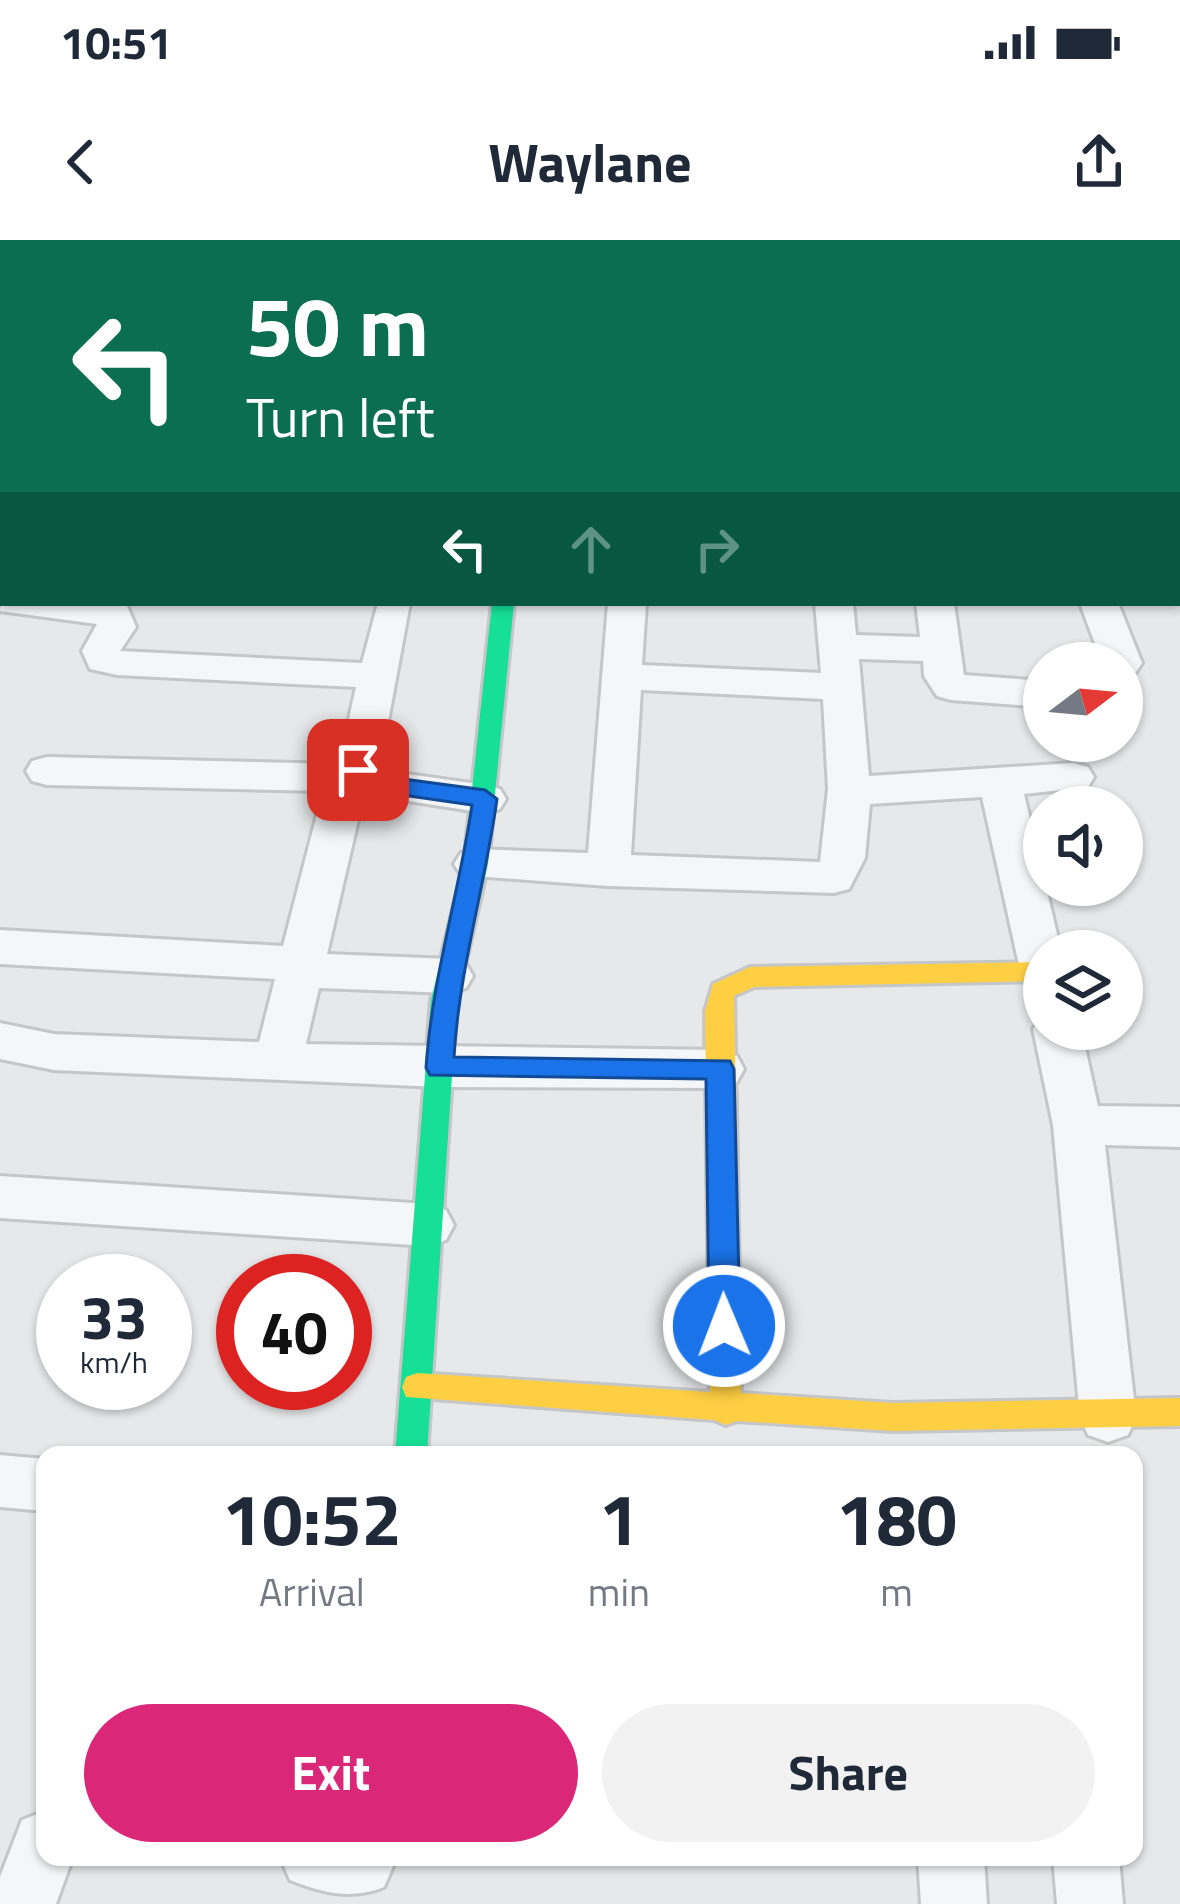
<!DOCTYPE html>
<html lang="en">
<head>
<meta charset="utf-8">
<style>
	body { margin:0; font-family:"Titillium Web",sans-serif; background:#f2f2f3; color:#1f2937; height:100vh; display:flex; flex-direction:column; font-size:45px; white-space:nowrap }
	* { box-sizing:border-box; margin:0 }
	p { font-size:39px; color:#747a83 }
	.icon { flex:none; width:66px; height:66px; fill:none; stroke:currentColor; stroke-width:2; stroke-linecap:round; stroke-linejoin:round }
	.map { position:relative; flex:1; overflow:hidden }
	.details { position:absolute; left:36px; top:1206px; width:1107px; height:420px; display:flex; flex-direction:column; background:#fff; border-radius:24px; box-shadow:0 3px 9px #0004 }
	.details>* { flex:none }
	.banner { position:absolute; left:0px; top:0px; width:1182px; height:366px; box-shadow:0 3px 9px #0004; background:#0b6e4f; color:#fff; overflow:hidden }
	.needle { width:78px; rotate:74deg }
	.tools { position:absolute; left:1023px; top:402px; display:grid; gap:24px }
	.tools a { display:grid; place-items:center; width:120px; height:120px; border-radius:50%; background:#fff; box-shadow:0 3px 9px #0004; font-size:60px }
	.speed { position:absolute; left:36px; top:1014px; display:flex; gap:24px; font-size:60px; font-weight:700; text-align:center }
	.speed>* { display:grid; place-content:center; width:156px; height:156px; border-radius:50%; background:#fff; box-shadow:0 3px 9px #0004; line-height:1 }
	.speed small { font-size:30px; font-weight:400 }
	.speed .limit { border:18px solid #d22; background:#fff; color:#111 }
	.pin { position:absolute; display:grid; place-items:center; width:102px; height:102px; color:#fff; margin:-51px; border-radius:24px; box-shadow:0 6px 18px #0006 }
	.me { position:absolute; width:132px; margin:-66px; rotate:359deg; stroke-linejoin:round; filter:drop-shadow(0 0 9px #0008) }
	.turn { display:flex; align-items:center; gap:42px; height:252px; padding:0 48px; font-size:54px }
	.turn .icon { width:156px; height:156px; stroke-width:2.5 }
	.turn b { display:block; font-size:84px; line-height:102px }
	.lanes { display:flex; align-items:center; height:114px; padding:0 48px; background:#0003; justify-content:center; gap:60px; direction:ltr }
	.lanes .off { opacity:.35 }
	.eta { display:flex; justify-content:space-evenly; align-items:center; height:204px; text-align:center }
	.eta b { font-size:72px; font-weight:700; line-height:84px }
	.action { display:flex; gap:24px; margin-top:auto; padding:24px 48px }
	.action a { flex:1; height:138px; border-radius:72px; background:#db2777; color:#fff; font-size:48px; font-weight:700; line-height:138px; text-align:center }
	.action a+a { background:#f2f2f3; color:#1f2937 }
	.status { display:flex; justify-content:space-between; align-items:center; height:84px; padding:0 60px; background:#fff; direction:ltr }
	.status svg { height:33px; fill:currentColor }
	header { display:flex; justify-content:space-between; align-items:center; height:156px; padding:0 48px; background:#fff; font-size:54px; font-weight:700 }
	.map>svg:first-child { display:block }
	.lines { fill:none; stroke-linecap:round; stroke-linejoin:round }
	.street-casing { stroke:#c4c6c8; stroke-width:6 }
	.fast-casing { stroke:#c4c6c8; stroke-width:6 }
	.slow-casing { stroke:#c4c6c8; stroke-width:6 }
	.street { fill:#f5f6f7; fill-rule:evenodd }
	.fast { fill:#16e098; fill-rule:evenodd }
	.slow { fill:#ffcf43; fill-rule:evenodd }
	.route { fill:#1a73e8; stroke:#114b97; stroke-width:3 }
</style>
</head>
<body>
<div class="status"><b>10:51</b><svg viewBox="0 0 49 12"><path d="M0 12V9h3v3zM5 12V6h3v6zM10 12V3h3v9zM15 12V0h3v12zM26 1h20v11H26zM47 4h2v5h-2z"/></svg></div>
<header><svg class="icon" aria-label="back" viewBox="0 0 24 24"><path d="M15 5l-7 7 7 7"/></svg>Waylane<svg class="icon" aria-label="share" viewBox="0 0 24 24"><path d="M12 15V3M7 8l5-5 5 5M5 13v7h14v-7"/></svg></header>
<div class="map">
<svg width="1180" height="1664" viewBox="0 0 1180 1664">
	<rect width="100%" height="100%" fill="#e6e8ea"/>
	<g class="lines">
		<defs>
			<path id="street" d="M12,0H42L11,3Z
				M114,0H144L112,3Z
				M326,0H356L325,3Z
				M1164,0H1180V12L1179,3Z
				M3,36V58L0,59V37Z
				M1179,36H1180V54H1179Z
				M0,135H3V155H0Z
				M0,223H3V243H0Z
				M1179,316H1180V338H1179Z
				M3,354V363L127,366L136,387L120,411L362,423L378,363H410L380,525L386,531L485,545L500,549L506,559L500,569L485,573L364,554L327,714L450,719L466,724L473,736L466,748L450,753L319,748L306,804L720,810L737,816L744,829L737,842L720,848L439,847L54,830L0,819V783L54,794L259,802L275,739L0,724V690L283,706L323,551L47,545L32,541L26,531L32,521L47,517L339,524L356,447L117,435L90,429L82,411L97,384L0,371Z
				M608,363H646L642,425L821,433L815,363H853L856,395L920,397L916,363H954L964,435L1044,441V467L951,460L937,456L924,436L923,421L859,419L869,536L1073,523L1088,527L1094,537L1088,547L1024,554L1061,711H1044V751L1028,746L1021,734L982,557L870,564L865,618L849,649L834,653L608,646L461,635L454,624L461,613L476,609L588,613ZM641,450L823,459L828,549L820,622L631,615Z
				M1080,363H1118L1142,423L1136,432L1122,435V423H1102Z
				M1044,775V789H1081L1098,866L1180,867V907L1105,905L1136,1177L1128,1195L1108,1202L1088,1195L1080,1177L1053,885L1033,789Z
				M0,936L428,964L446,970L454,985L446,1000L428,1006L0,978Z
				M0,1215L45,1219V1271L0,1267Z
				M45,1571V1617H73L56,1664H0V1637L22,1580Z
				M280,1617H391L394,1624L384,1647C352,1660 322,1653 290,1640Z
				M918,1617H984L987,1664H921Z
				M1053,1617H1119L1123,1664H1057Z"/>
			<path id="fast" d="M492,363H514L488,624L457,760L427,1215H395L431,760L464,624Z"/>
			<path id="slow" d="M1044,722L1043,741L754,747L734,756L741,1153L893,1163L1180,1158V1186L893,1191L737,1181L726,1185L714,1180L406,1157L402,1147L406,1137L417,1133L710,1152L705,771L713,744L750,727Z"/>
		</defs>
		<use href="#street" class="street-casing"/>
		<use href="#fast" class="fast-casing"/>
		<use href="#slow" class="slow-casing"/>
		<use href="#street" class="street"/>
		<use href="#fast" class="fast"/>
		<use href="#slow" class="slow"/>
	</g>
	<path class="route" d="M358,523L381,536L485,550L497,559C485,646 459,730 454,817L730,821L734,829L740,1086L735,1095L724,1099L714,1095L709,1086L706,839L430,835L426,828C432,738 459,654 472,565L375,551L346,530Z"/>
</svg>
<div class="tools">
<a><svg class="needle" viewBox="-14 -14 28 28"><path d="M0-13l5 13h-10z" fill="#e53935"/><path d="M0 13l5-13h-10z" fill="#747a83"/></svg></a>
<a><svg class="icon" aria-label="sound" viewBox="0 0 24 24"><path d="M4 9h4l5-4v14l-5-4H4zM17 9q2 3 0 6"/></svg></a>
<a><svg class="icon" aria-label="layers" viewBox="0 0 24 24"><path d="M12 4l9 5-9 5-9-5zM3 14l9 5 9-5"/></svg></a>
</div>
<div class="speed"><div>33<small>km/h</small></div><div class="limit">40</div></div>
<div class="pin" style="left:358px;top:530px;background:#d93025"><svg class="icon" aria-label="arrive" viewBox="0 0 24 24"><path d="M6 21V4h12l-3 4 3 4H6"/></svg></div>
<svg class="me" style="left:724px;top:1086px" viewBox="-20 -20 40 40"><circle r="17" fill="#1a73e8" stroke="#fff" stroke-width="3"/><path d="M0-11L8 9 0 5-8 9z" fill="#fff"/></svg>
<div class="banner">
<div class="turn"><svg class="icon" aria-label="left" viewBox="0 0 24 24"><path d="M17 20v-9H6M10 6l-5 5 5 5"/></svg><div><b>50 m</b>Turn left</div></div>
<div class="lanes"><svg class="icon" aria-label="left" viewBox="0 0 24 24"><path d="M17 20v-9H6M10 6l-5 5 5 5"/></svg><svg class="icon off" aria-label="ahead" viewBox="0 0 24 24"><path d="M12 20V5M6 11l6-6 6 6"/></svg><svg class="icon off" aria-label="right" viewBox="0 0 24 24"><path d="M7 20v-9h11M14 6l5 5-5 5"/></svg></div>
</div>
<section class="details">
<div class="eta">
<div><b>10:52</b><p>Arrival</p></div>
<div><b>1</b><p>min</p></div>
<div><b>180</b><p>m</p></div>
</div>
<div class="action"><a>Exit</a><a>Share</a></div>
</section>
</div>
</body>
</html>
